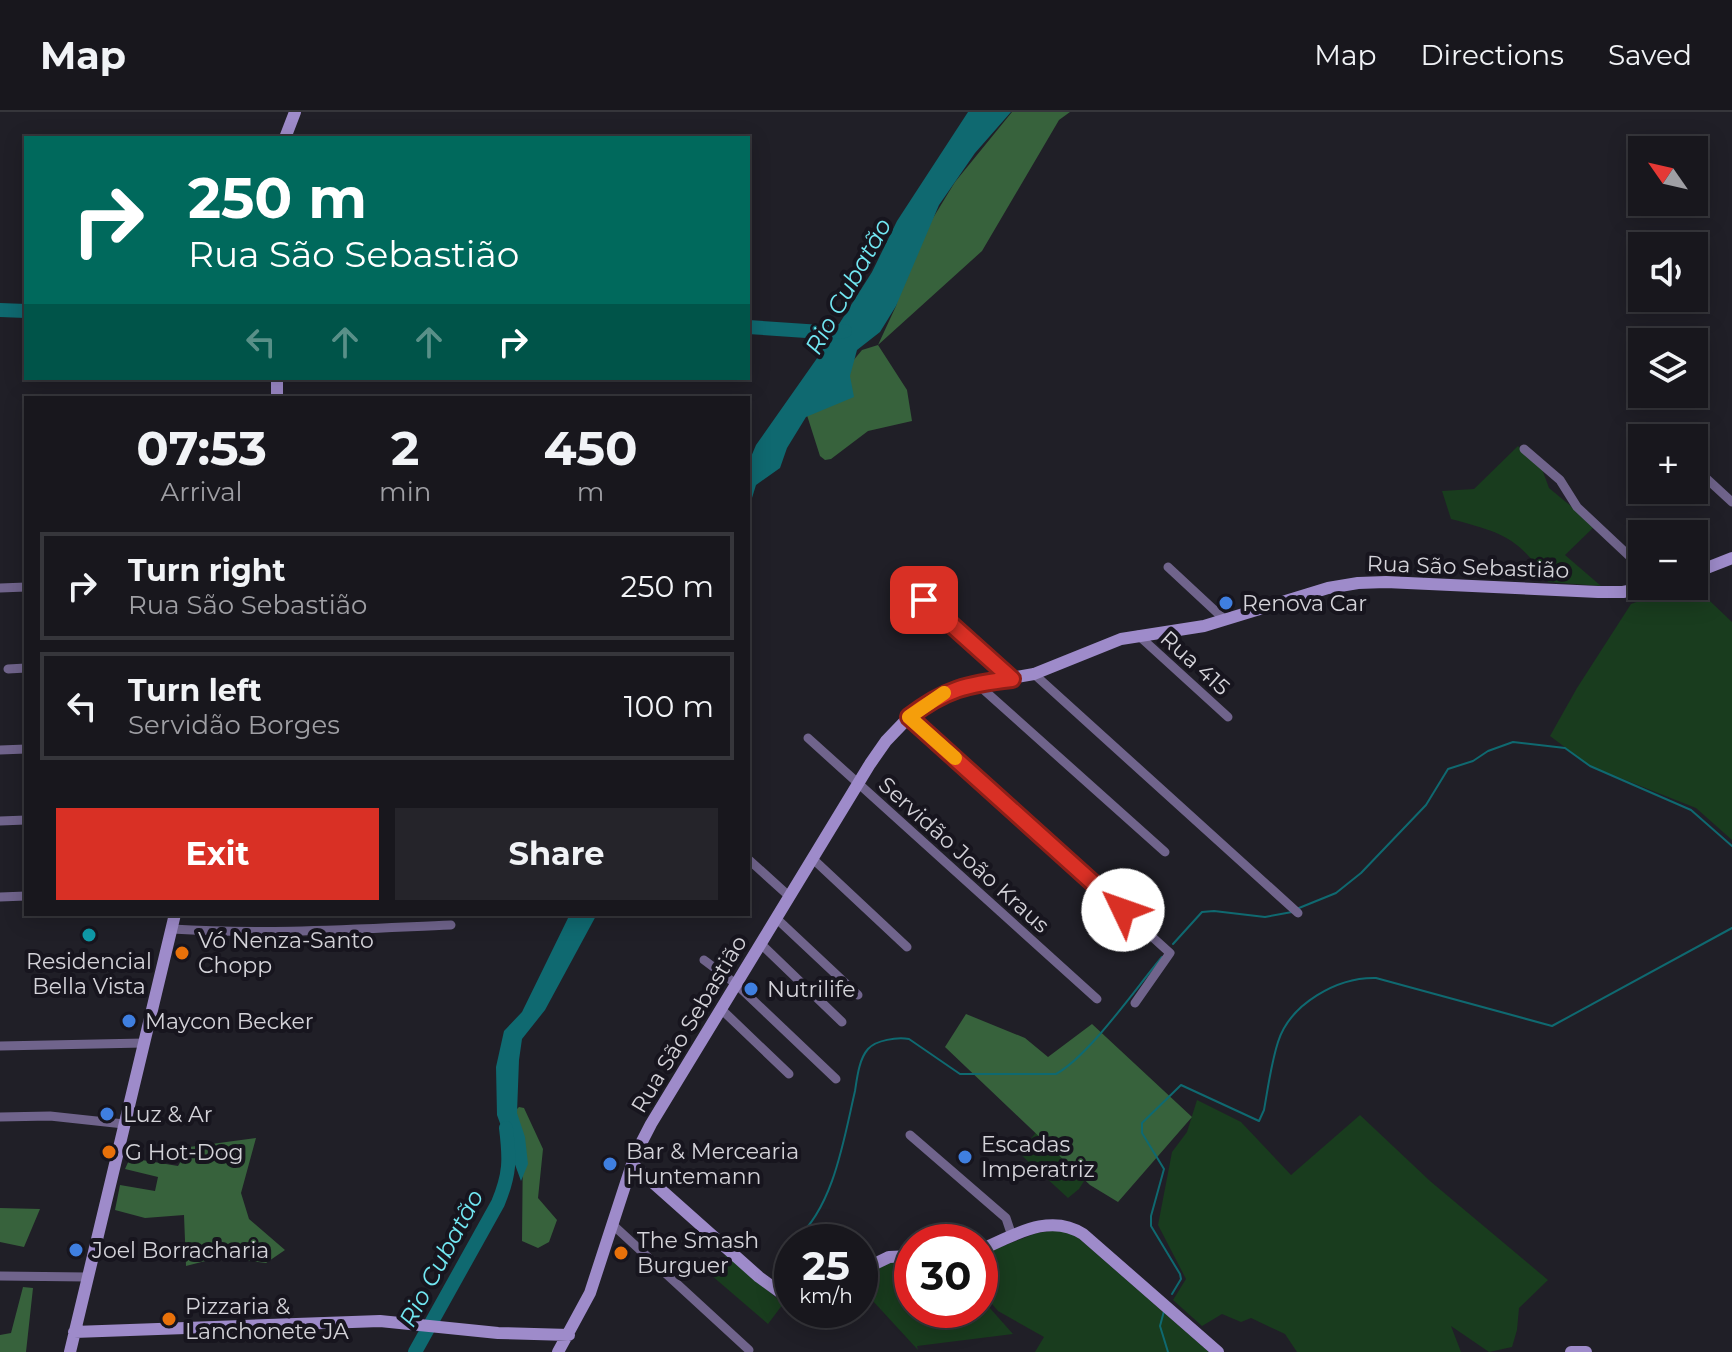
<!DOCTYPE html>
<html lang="en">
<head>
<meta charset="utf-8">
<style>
	body { margin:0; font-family:Montserrat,sans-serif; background:#25242a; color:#f1f3f6; height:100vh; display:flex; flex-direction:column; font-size:30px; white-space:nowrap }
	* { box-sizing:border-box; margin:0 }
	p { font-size:26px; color:#9f9fa4 }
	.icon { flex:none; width:44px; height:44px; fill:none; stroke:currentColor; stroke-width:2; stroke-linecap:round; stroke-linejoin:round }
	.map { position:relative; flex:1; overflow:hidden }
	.details { position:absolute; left:24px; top:284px; width:726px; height:520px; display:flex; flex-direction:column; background:#18171d; border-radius:0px; box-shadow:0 4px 20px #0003,0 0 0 2px #36363b }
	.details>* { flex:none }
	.guide { position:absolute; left:24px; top:24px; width:726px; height:244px; border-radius:0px; box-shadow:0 4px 20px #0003,0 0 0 2px #36363b; background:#00695c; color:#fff; overflow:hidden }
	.needle { width:52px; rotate:304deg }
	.controls { position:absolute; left:1628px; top:24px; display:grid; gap:16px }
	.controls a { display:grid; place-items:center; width:80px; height:80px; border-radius:0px; background:#18171d; box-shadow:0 4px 20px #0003,0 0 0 2px #36363b; font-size:40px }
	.speed { position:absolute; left:774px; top:1112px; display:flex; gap:16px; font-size:40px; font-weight:700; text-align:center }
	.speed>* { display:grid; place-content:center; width:104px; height:104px; border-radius:50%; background:#18171d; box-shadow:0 4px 20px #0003,0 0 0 2px #36363b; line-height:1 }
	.speed small { font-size:20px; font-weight:400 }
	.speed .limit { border:12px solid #d22; background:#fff; color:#111 }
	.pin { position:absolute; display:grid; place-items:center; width:68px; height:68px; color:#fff; margin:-34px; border-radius:16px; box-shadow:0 4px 12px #0006 }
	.me { position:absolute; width:88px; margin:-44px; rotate:312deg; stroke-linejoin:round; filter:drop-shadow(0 0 6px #0008) }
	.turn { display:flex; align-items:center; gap:28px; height:168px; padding:0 32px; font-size:36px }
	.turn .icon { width:104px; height:104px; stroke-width:2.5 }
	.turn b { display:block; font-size:56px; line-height:68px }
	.lanes { display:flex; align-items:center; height:76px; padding:0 32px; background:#0003; justify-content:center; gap:40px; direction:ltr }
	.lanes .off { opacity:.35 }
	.eta { display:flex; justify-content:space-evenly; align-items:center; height:136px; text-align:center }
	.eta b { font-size:48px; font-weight:700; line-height:56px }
	.primary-button { display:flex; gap:16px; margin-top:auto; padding:16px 32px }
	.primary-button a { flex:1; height:92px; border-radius:0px; background:#d93025; color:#fff; font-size:32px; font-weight:700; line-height:92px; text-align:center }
	.primary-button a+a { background:#25242a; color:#f1f3f6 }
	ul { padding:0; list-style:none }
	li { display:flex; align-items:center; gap:24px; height:108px; margin:0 16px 12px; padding:0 16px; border:4px solid #36363b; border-radius:0px }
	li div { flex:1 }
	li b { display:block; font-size:30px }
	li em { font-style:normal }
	header { display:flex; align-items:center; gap:48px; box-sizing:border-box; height:112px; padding:0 40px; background:#18171d; border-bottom:2px solid #36363b }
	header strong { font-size:38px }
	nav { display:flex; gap:44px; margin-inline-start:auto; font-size:28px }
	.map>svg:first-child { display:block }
	.green { fill:#193c1e }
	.forest { fill:#37623c }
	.water { fill:#0f6970 }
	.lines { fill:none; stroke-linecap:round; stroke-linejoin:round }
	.stream { stroke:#0f6970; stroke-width:2 }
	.river { stroke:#0f6970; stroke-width:14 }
	.street { stroke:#70648c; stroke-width:9 }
	.secondary { stroke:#9e8bca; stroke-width:12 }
	.route-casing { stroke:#8d1f18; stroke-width:20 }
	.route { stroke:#d93025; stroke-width:14 }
	.slow { stroke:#f59e0b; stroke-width:14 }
	.shop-dot { fill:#3f7fe0; stroke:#17151e; stroke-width:3 }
	.culture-dot { fill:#0f9aa8; stroke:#17151e; stroke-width:3 }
	.food-dot { fill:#e8710a; stroke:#17151e; stroke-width:3 }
	.labels { text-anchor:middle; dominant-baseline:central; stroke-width:8; stroke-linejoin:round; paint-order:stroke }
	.street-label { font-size:22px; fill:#d4d3d9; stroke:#17151e }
	.poi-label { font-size:22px; fill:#d4d3d9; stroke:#17151e; text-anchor:start }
	.water-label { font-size:24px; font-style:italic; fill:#72e8f3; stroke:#17151e }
</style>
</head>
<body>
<header>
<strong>Map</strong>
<nav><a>Map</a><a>Directions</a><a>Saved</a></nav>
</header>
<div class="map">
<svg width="1732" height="1240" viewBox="0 0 1732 1240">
	<rect width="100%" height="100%" fill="#201f27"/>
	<path class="green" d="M1518,334L1542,357L1549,376L1595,414L1565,443L1601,474L1548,470C1518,424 1502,421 1451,407L1442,379L1474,377Z
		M1682,474H1694L1732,510V728L1696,696L1590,654L1550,624L1577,576L1631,492Z
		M1197,988L1241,1010L1291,1063L1360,1003L1430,1069L1548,1168L1519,1196L1517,1218L1512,1235L1489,1240L1451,1214L1461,1240H1297L1285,1222L1251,1206L1241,1210L1222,1202L1202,1214L1173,1188L1186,1167L1158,1113L1172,1040L1187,1020Z
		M1038,1018L1086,1066L1079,1077L1068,1086L1019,1041Z
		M1056,1118L1074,1122L1209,1240H1035L1044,1225L998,1199L980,1178V1143L1037,1121Z
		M727,1142L783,1192L768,1212L711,1163Z
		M912,1148V1198H980V1185L1013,1222L917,1234L918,1238L860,1175V1168L881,1152Z"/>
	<path class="forest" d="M1012,0H1070L1059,8L982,139L878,233L907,278L912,309L868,319L831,347L825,348L820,344L805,297L827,280L862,238L878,233L896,194L911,142L955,70Z
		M966,902L1025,926L1048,945L1092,912L1192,1005L1118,1090L1090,1073L945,935Z
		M519,995L524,996L543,1037L538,1086L557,1108L549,1130L538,1136L522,1129L523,1028L515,999Z
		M256,1026L241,1081L249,1107L285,1138L266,1151L221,1145L186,1154L184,1103L145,1106L115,1098L120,1073L155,1079L158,1065L125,1057L130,1046L178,1054L189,1035Z
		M0,1096L40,1097L24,1135L0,1130Z
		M23,1175L33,1176L26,1240H0V1223L11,1221Z"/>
	<path class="water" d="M968,0H1011L975,41L939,93L896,194L880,220L857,238L850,264L854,285L806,305L787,336L780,356L756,373L748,399V352L756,333L820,242L872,160L897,109Z
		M570,802H597L545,898L522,927L519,948L517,1001L525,1025L528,1052L521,1069L497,1003L496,955L504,919L522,900Z"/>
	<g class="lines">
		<path class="stream" d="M1299,796L1336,781L1361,761L1426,693L1448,657L1473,649L1488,639L1513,630L1565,636L1590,654L1691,698L1732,734
			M1173,832L1202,800L1214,799L1265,805L1292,800
			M796,1127C834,1094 844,1026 855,979C857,966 859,947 868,937C876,928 897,925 909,927L960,962H1056C1089,944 1136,876 1162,845
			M1172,1182L1181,1167L1180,1162L1151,1114V1104L1164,1057L1142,1021V1011L1181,973L1259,1009L1264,998C1268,976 1271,952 1278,930C1290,892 1337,865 1376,866L1552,914L1732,816
			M1164,1199L1160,1214L1168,1240"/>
		<path class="river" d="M0,198L26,199
			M748,215L821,220L845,219
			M415,1240L498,1091C510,1062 510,1048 506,1016"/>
		<path class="street" d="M1524,337L1560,368L1577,395L1642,456
			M1694,355L1732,390
			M1168,455L1225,508
			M902,468L1012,567
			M0,476L26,475
			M1138,523L1228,605
			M8,557L26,556
			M1034,562L1298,801
			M976,571L1165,740
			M909,605L1170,841L1135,891
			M808,626L1097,887
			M0,638L26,637
			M0,709L26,708
			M748,747L790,785
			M813,747L907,835
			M0,785L26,784
			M777,807L858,883
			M172,817C265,823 358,817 451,813
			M761,832L842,910
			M704,848L736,872L836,967
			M721,897L789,962
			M0,934L144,931
			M0,1005L50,1004L124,1012
			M910,1023L1006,1106L1012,1124
			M613,1113L749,1238
			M0,1164L87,1165"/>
		<path class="secondary" d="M285,26L295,0
			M277,286V266
			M1694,461L1732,446
			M632,1052L759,1165L792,1189
			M980,1138C1013,1124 1049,1100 1083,1122L1218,1240
			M860,1159L889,1145L912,1144
			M74,1220L380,1209L498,1221L569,1223
			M70,1240L175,802
			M558,1240L590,1181L635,1043L651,1012L870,652L886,629L909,605L936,585L958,575L1034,562L1121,527L1204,514L1328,476L1358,471L1386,470L1598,480H1623L1654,474
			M1571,1240H1586"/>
	</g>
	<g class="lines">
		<defs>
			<path id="route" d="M924,488L1012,567C968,572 945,577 909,605L1123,798"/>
		</defs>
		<use href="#route" class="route-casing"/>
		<use href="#route" class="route"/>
		<path class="slow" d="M944,581L909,605L955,646"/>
	</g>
	<g class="shop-dot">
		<circle cx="1226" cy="491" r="8"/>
		<circle cx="751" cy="877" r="8"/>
		<circle cx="129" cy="909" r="8"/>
		<circle cx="107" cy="1002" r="8"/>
		<circle cx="965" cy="1045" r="8"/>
		<circle cx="610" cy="1052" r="8"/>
		<circle cx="76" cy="1138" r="8"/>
	</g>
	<circle class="culture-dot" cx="89" cy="823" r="8"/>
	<g class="food-dot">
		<circle cx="182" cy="841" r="8"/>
		<circle cx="109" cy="1040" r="8"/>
		<circle cx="621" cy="1141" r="8"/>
		<circle cx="169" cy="1207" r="8"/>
	</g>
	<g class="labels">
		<g class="street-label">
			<text transform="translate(1468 455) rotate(2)">Rua São Sebastião</text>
			<text transform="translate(1195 551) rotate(42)">Rua 415</text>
			<text transform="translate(964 743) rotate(42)">Servidão João Kraus</text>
			<text transform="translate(689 912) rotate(-59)">Rua São Sebastião</text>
		</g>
		<g class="poi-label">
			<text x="1242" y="491">Renova Car</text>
			<text x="198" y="828">Vó Nenza-Santo<tspan x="198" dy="25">Chopp</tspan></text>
			<text x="89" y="849" text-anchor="middle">Residencial<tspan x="89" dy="25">Bella Vista</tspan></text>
			<text x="767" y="877">Nutrilife</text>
			<text x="145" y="909">Maycon Becker</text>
			<text x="123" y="1002">Luz &amp; Ar</text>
			<text x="981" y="1032">Escadas<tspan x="981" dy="25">Imperatriz</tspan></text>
			<text x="626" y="1039">Bar &amp; Mercearia<tspan x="626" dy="25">Huntemann</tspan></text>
			<text x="125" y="1040">G Hot-Dog</text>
			<text x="637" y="1128">The Smash<tspan x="637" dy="25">Burguer</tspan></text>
			<text x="92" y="1138">Joel Borracharia</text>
			<text x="185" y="1194">Pizzaria &amp;<tspan x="185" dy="25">Lanchonete JA</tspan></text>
		</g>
		<g class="water-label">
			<text transform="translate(848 174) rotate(-61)">Rio Cubatão</text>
			<text transform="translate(441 1146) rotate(-62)">Rio Cubatão</text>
		</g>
	</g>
</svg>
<div class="controls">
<a><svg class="needle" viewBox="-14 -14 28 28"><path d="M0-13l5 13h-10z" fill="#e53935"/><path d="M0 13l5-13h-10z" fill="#9f9fa4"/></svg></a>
<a><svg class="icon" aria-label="sound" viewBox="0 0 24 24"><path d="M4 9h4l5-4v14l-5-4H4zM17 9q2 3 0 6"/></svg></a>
<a><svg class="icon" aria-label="layers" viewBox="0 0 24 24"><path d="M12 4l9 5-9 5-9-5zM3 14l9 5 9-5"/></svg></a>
<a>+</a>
<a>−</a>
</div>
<div class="speed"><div>25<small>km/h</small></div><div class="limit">30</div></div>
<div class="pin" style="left:924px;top:488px;background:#d93025"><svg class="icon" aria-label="arrive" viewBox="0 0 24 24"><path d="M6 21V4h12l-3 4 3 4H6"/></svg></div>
<svg class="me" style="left:1123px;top:798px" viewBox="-20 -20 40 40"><circle r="19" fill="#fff"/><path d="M0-13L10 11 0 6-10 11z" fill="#d93025"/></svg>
<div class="guide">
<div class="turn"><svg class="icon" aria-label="right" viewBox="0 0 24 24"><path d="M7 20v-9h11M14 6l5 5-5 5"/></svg><div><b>250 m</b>Rua São Sebastião</div></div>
<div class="lanes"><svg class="icon off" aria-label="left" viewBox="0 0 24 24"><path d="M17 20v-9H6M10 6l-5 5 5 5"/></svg><svg class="icon off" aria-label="ahead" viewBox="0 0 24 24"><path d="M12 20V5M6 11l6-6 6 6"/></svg><svg class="icon off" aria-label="ahead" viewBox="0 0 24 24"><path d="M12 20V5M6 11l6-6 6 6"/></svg><svg class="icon" aria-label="right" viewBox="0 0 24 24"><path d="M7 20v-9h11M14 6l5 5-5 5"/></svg></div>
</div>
<section class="details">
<div class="eta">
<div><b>07:53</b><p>Arrival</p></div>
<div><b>2</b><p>min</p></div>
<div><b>450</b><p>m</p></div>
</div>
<ul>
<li><svg class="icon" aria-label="right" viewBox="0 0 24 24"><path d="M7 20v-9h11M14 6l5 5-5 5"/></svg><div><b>Turn right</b><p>Rua São Sebastião</p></div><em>250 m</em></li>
<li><svg class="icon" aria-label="left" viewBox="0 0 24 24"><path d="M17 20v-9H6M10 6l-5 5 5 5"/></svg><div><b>Turn left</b><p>Servidão Borges</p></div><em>100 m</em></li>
</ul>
<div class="primary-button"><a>Exit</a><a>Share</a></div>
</section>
</div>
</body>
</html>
